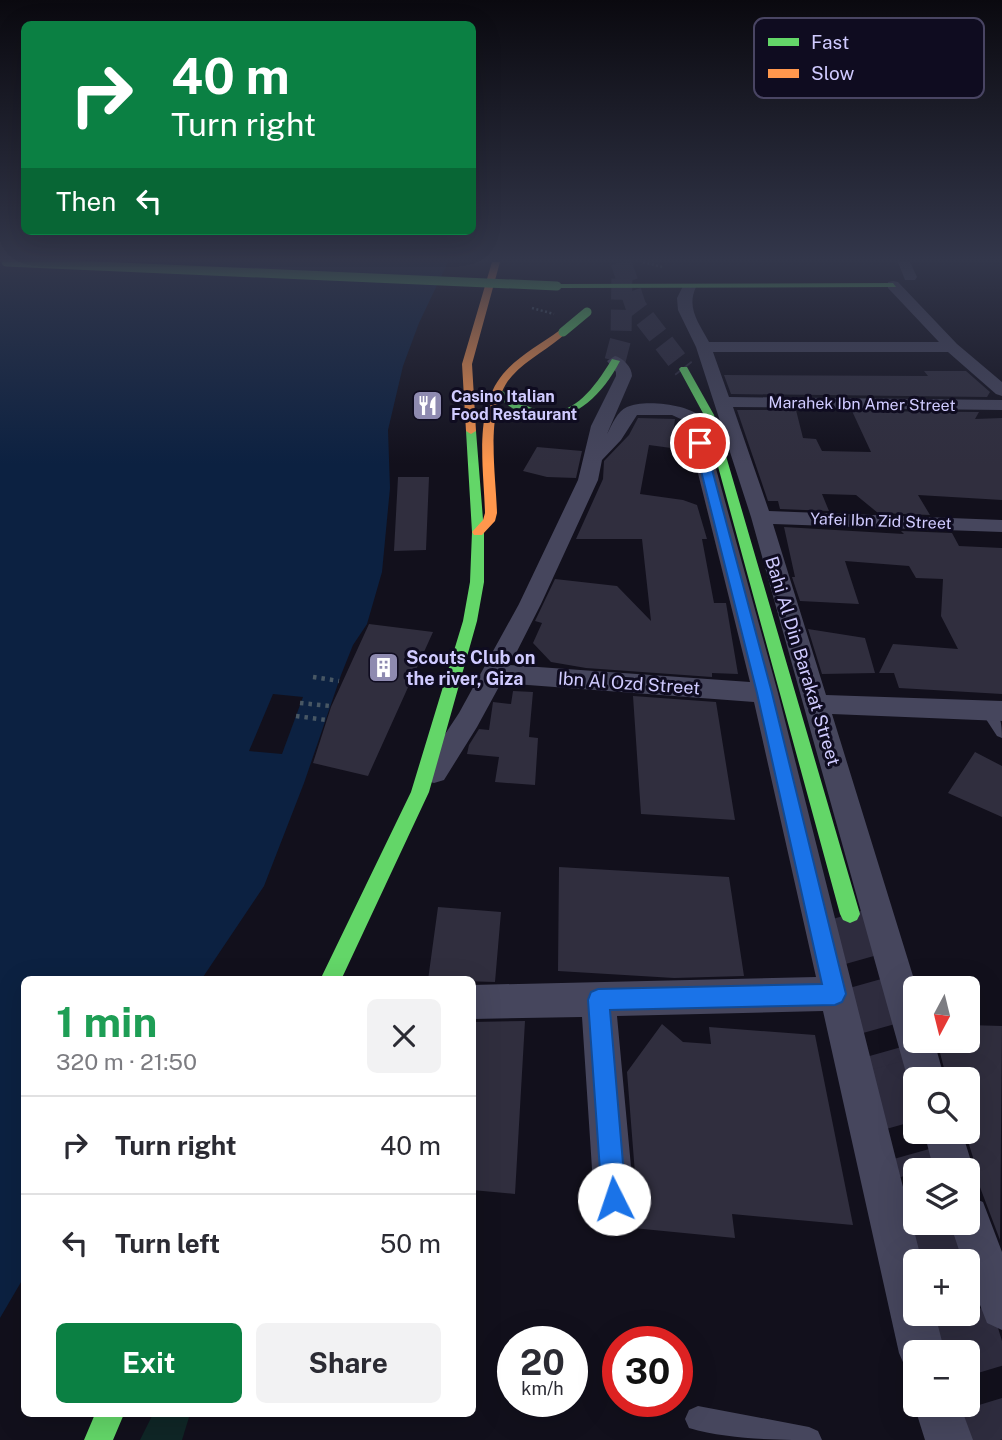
<!DOCTYPE html>
<html lang="en">
<head>
<meta charset="utf-8">
<style>
	body { margin:0; font-family:"Public Sans",sans-serif; background:#f2f2f3; color:#2b2b33; height:100vh; display:flex; flex-direction:column; font-size:26px; white-space:nowrap }
	* { box-sizing:border-box; margin:0 }
	p { font-size:23px; color:#7c7c81 }
	.icon { flex:none; width:38px; height:38px; fill:none; stroke:currentColor; stroke-width:2; stroke-linecap:round; stroke-linejoin:round }
	.map { position:relative; flex:1; overflow:hidden }
	.panel { position:absolute; left:21px; top:976px; width:455px; height:441px; display:flex; flex-direction:column; background:#fff; border-radius:10px; box-shadow:0 7px 28px #0002 }
	.panel>* { flex:none }
	.top-card { position:absolute; left:21px; top:21px; width:455px; height:214px; border-radius:10px; box-shadow:0 7px 28px #0002; background:#0b8043; color:#fff; overflow:hidden }
	.needle { width:46px; rotate:187deg }
	.fabs { position:absolute; left:903px; top:976px; display:grid; gap:14px }
	.fabs a { display:grid; place-items:center; width:77px; height:77px; border-radius:10px; background:#fff; box-shadow:0 7px 28px #0002; font-size:35px }
	.speed { position:absolute; left:497px; top:1326px; display:flex; gap:14px; font-size:35px; font-weight:700; text-align:center }
	.speed>* { display:grid; place-content:center; width:91px; height:91px; border-radius:50%; background:#fff; box-shadow:0 7px 28px #0002; line-height:1 }
	.speed small { font-size:18px; font-weight:400 }
	.speed .limit { border:10px solid #d22; background:#fff; color:#111 }
	.pin { position:absolute; display:grid; place-items:center; width:60px; height:60px; color:#fff; margin:-30px; border:4px solid #fff; border-radius:50%; box-shadow:0 2px 7px #0007 }
	.me { position:absolute; width:77px; margin:-38px; rotate:356deg; stroke-linejoin:round; filter:drop-shadow(0 0 5px #0008) }
	.turn { display:flex; align-items:center; gap:24px; height:147px; padding:0 35px; font-size:32px }
	.turn .icon { width:91px; height:91px; stroke-width:2.5 }
	.turn b { display:block; font-size:49px; line-height:60px }
	.then { display:flex; align-items:center; height:66px; padding:0 35px; background:#0003; gap:14px; font-size:26px }
	.round { display:grid; place-items:center; flex:none; width:74px; height:74px; border-radius:10px; background:#f2f2f3 }
	.headline { display:flex; align-items:center; justify-content:space-between; height:119px; padding:0 35px }
	h1 { font-size:42px; font-weight:700; line-height:52px; color:#1e9e55 }
	.cta { display:flex; gap:14px; margin-top:auto; padding:14px 35px }
	.cta a { flex:1; height:80px; border-radius:10px; background:#0b8043; color:#fff; font-size:28px; font-weight:700; line-height:80px; text-align:center }
	.cta a+a { background:#f2f2f3; color:#2b2b33 }
	ul { padding:0; list-style:none }
	li { display:flex; align-items:center; gap:21px; height:98px; padding:0 35px; border-top:2px solid #e1e1e2 }
	li div { flex:1 }
	li b { display:block; font-size:26px }
	li em { font-style:normal }
	.map>svg:first-child { display:block }
	.green { fill:#0f2626 }
	.water { fill:#0c2141 }
	.pier { fill:#12101c }
	.building { fill:#302e3e }
	.lines { fill:none; stroke-linecap:round; stroke-linejoin:round }
	.primary-tunnel-far2 { stroke:#2e2c3e; stroke-width:21; stroke-dasharray:21 10; stroke-linecap:butt }
	.primary-tunnel-far1 { stroke:#2e2c3e; stroke-width:47; stroke-dasharray:47 24; stroke-linecap:butt }
	.primary-tunnel { stroke:#2e2c3e; stroke-width:61; stroke-dasharray:61 31; stroke-linecap:butt }
	.highway-tunnel { stroke:#2e2c3e; stroke-width:21; stroke-dasharray:21 10; stroke-linecap:butt }
	.path-far1 { stroke:#485764; stroke-width:2.5; stroke-dasharray:2 2.5; stroke-linecap:butt }
	.path { stroke:#485764; stroke-width:4.5; stroke-dasharray:3.5 5; stroke-linecap:butt }
	.lane { fill:#46465d; fill-rule:evenodd }
	.street { fill:#46465d; fill-rule:evenodd }
	.fast { fill:#63d668; fill-rule:evenodd }
	.slow { fill:#ff974d; fill-rule:evenodd }
	.fast-bridge { stroke:#63d668; stroke-width:9 }
	.route { fill:#1a73e8; stroke:#114b97; stroke-width:2 }
	.labels { text-anchor:middle; dominant-baseline:central; stroke-width:6; stroke-linejoin:round; paint-order:stroke }
	.far-poi-label { font-size:16px; font-weight:bold; fill:#d0cbff; stroke:#0f0c20; text-anchor:start }
	.far-street-label { font-size:16px; fill:#d0cbff; stroke:#0f0c20 }
	.poi-label { font-size:18px; font-weight:bold; fill:#d0cbff; stroke:#0f0c20; text-anchor:start }
	.street-label { font-size:18px; fill:#d0cbff; stroke:#0f0c20 }
	.key { fill:#0f0c20; stroke:#494563; stroke-width:2 }
	.key-label { font-size:19px; fill:#d0cbff }
</style>
</head>
<body>
<div class="map">
<svg width="1002" height="1440" viewBox="0 0 1002 1440">
	<rect width="100%" height="100%" fill="#12101c"/>
	<path class="green" d="M153,1414H190L182,1440H140Z"/>
	<path class="water" d="M0,262H448L419,323L403,366L388,430L390,488L382,572L367,624L353,645L341,675L304,783L264,886L201,980H24V1277L0,1318Z"/>
	<path class="pier" d="M273,694L303,697L282,754L249,751Z"/>
	<path class="building" d="M924,371H966L990,392L987,397L731,394L724,375L928,376Z
		M737,410H796L803,438L816,439L822,451L871,452L852,411L979,412L975,419L1002,418V500L918,495L930,515L878,513L856,495L822,494L829,511L780,509L778,501H768Z
		M638,418L675,419L671,448L649,445L640,494L683,500L697,505L707,539H702L714,603H726L738,674L712,673V677L586,668L551,662L533,643L542,623L535,621L555,579L617,586L651,621L642,539H576L603,479L604,461L629,435Z
		M537,447L582,451L576,478L547,477L523,471Z
		M398,477H429L426,550L394,551Z
		M784,527L904,534L901,531L952,533L959,546L1002,548V694L899,688L894,673H879L893,644L958,649L941,616L943,579L916,578L909,566L845,561L859,604L800,601L792,577H795Z
		M369,624L433,632L368,776L313,763L331,707Z
		M808,629L865,638L875,673L822,674Z
		M513,691L533,692L529,737L538,738L535,785L495,782L499,757L467,754L469,745L479,729L489,730L493,702L511,704Z
		M633,696L716,702L735,820L641,814Z
		M975,752L1002,766V817L948,793Z
		M559,867L729,877L744,976L674,978L558,971Z
		M438,907L501,912L495,982L428,980Z
		M525,1021L515,1194L472,1190V1022Z
		M662,1024L683,1042L711,1044L709,1027L815,1035L853,1225L732,1214L735,1238L633,1228L632,1210L637,1199L627,1072Z
		M968,1025L1002,1026L1000,1240L975,1174L977,1170L965,1132H968V1080H947L937,1041H968Z"/>
	<g class="lines">
		<path class="primary-tunnel-far2" d="M621,262L636,307L684,369"/>
		<path class="primary-tunnel-far1" d="M850,914L893,1066"/>
		<path class="primary-tunnel" d="M892,1064L922,1171
			M937,1223L947,1262
			M962,1314L1000,1440"/>
		<path class="highway-tunnel" d="M615,361L621,338L622,270"/>
		<path class="path-far1" d="M643,262L662,267
			M532,308L554,314"/>
		<path class="path" d="M313,677L339,681
			M300,703L330,706
			M296,716L326,720"/>
		<path class="lane" d="M987,705C1001,710 1002,724 1002,738L997,736L980,710Z
			M698,1406L809,1427L818,1431L822,1440C778,1440 730,1440 689,1428L685,1419L689,1410Z"/>
		<path class="street" d="M898,262H910L917,277L915,280H905Z
			M893,281L898,282L957,344L1002,382V396L996,394L948,352H713L729,397L1002,400V410L733,407L769,511L1002,520V532L773,524L826,695L1002,701V721L832,714L917,989L915,1041H934L945,1080H915V1094L908,1080L751,517L696,347L678,310L677,298L684,284H694L696,287C686,308 699,323 709,342H939L888,288V282Z
			M615,356C623,358 632,367 632,376L607,434C612,425 617,411 627,407C643,399 690,404 702,418L778,693L922,1262H915V1314H935L945,1353H915V1373L906,1369L899,1353L823,1011L617,1016L634,1199L628,1213L614,1219L600,1213L594,1199L582,1017L472,1019V985L816,977L754,702L501,683L477,727L444,780L434,783L424,780L420,772L459,713L519,604L578,480L591,426L616,376V372L607,361ZM637,415H672L685,421L750,682L510,665L541,604L598,480L602,460L621,440Z
			M924,1132H962L974,1171L968,1185V1171H934Z
			M968,1196L983,1202L1002,1252V1330L987,1323L968,1274V1262H963L950,1223H968Z
			M915,1401V1405H960L973,1440H925L914,1405Z"/>
		<path class="fast" d="M893,283L896,287L557,288L553,286L557,284Z
			M612,359L620,361C592,415 542,443 493,392L501,390C555,431 581,410 612,359Z
			M681,367H687L714,415L860,914L857,920L850,923L843,920L840,914L704,415L679,369Z
			M471,428L476,431L484,532V582L477,621L429,792L341,980H320L411,792L463,621L470,582L472,532L466,431Z
			M95,1414H124L113,1440H84Z"/>
		<path class="slow" d="M492,262H500L472,364L476,431L471,434L466,431L462,364Z
			M560,330L567,332C551,348 528,358 512,376C484,406 496,474 497,513L495,521L482,535H474L472,532L483,520L485,513C484,469 473,410 503,374C518,356 541,344 560,330Z"/>
		<path class="fast-bridge" d="M6,262L557,286
			M563,332L587,312"/>
	</g>
	<linearGradient id="sky" x2="0" y2="1"><stop stop-color="#0a090f"/><stop offset="0.56" stop-color="#33374b"/><stop offset="1" stop-color="#33374b" stop-opacity="0"/></linearGradient>
	<rect width="1002" height="464" fill="url(#sky)"/>
	<path class="route" d="M700,440L705,443L772,693L846,994L842,1002L835,1005L610,1010L626,1199L623,1208L614,1211L605,1208L602,1199L588,1000L591,992L598,989L822,984L757,693L694,443Z"/>
	<defs>
		<symbol id="restaurant-square" viewBox="-11 -11 22 22"><rect x="-9" y="-9" width="18" height="18" rx="4" fill="#8e8ab0" stroke="#0f0c20"/><path d="M-5-6h1v4h1v-4h1v4h1v-4h1v5L-1.5 .5V6h-2V.5L-5-1ZM5-6V6H3V1.5H1.5Q1.5-4 5-6Z" fill="#fff"/></symbol>
		<symbol id="building-square" viewBox="-11 -11 22 22"><rect x="-9" y="-9" width="18" height="18" rx="4" fill="#8e8ab0" stroke="#0f0c20"/><path d="M-4-6H4V6H1V3H-1V6H-4ZM-2.5-4.3h1.7v1.8h-1.7ZM.8-4.3h1.7v1.8H.8ZM-2.5-1h1.7V.8h-1.7ZM.8-1h1.7V.8H.8Z" fill="#fff"/></symbol>
	</defs>
	<g fill-rule="evenodd">
		<use href="#restaurant-square" x="410" y="388" width="35" height="35"/>
		<use href="#building-square" x="366" y="650" width="35" height="35"/>
	</g>
	<g class="labels">
		<g class="far-poi-label">
			<text x="451" y="396">Casino Italian<tspan x="451" dy="18">Food Restaurant</tspan></text>
		</g>
		<g class="far-street-label">
			<text transform="translate(862 404) rotate(1)">Marahek Ibn Amer Street</text>
			<text transform="translate(881 521) rotate(2)">Yafei Ibn Zid Street</text>
		</g>
		<g class="poi-label">
			<text x="406" y="657">Scouts Club on<tspan x="406" dy="21">the river, Giza</tspan></text>
		</g>
		<g class="street-label">
			<text transform="translate(803 661) rotate(73)">Bahi Al Din Barakat Street</text>
			<text transform="translate(629 683) rotate(4)">Ibn Al Ozd Street</text>
		</g>
	</g>
	<rect x="754" y="18" width="230" height="80" rx="10" class="key"/>
	<rect x="768" y="38" width="31" height="8" fill="#63d668"/>
	<rect x="768" y="69" width="31" height="9" fill="#ff974d"/>
	<g class="key-label">
		<text x="811" y="49">Fast</text>
		<text x="811" y="80">Slow</text>
	</g>
</svg>
<div class="fabs">
<a><svg class="needle" viewBox="-14 -14 28 28"><path d="M0-13l5 13h-10z" fill="#e53935"/><path d="M0 13l5-13h-10z" fill="#7c7c81"/></svg></a>
<a><svg class="icon" aria-label="search" viewBox="0 0 24 24"><circle cx="10" cy="10" r="6"/><path d="M15 15l6 6"/></svg></a>
<a><svg class="icon" aria-label="layers" viewBox="0 0 24 24"><path d="M12 4l9 5-9 5-9-5zM3 14l9 5 9-5"/></svg></a>
<a>+</a>
<a>−</a>
</div>
<div class="speed"><div>20<small>km/h</small></div><div class="limit">30</div></div>
<div class="pin" style="left:700px;top:443px;background:#d93025"><svg class="icon" aria-label="arrive" viewBox="0 0 24 24"><path d="M6 21V4h12l-3 4 3 4H6"/></svg></div>
<svg class="me" style="left:614px;top:1199px" viewBox="-20 -20 40 40"><circle r="19" fill="#fff"/><path d="M0-13L10 11 0 6-10 11z" fill="#1a73e8"/></svg>
<div class="top-card">
<div class="turn"><svg class="icon" aria-label="right" viewBox="0 0 24 24"><path d="M7 20v-9h11M14 6l5 5-5 5"/></svg><div><b>40 m</b>Turn right</div></div>
<div class="then">Then<svg class="icon" aria-label="left" viewBox="0 0 24 24"><path d="M17 20v-9H6M10 6l-5 5 5 5"/></svg></div>
</div>
<section class="panel">
<div class="headline"><div><h1>1 min</h1><p>320 m · 21:50</p></div><a class="round"><svg class="icon" aria-label="close" viewBox="0 0 24 24"><path d="M6 6l12 12M18 6L6 18"/></svg></a></div>
<ul>
<li><svg class="icon" aria-label="right" viewBox="0 0 24 24"><path d="M7 20v-9h11M14 6l5 5-5 5"/></svg><div><b>Turn right</b></div><em>40 m</em></li>
<li><svg class="icon" aria-label="left" viewBox="0 0 24 24"><path d="M17 20v-9H6M10 6l-5 5 5 5"/></svg><div><b>Turn left</b></div><em>50 m</em></li>
</ul>
<div class="cta"><a>Exit</a><a>Share</a></div>
</section>
</div>
</body>
</html>
